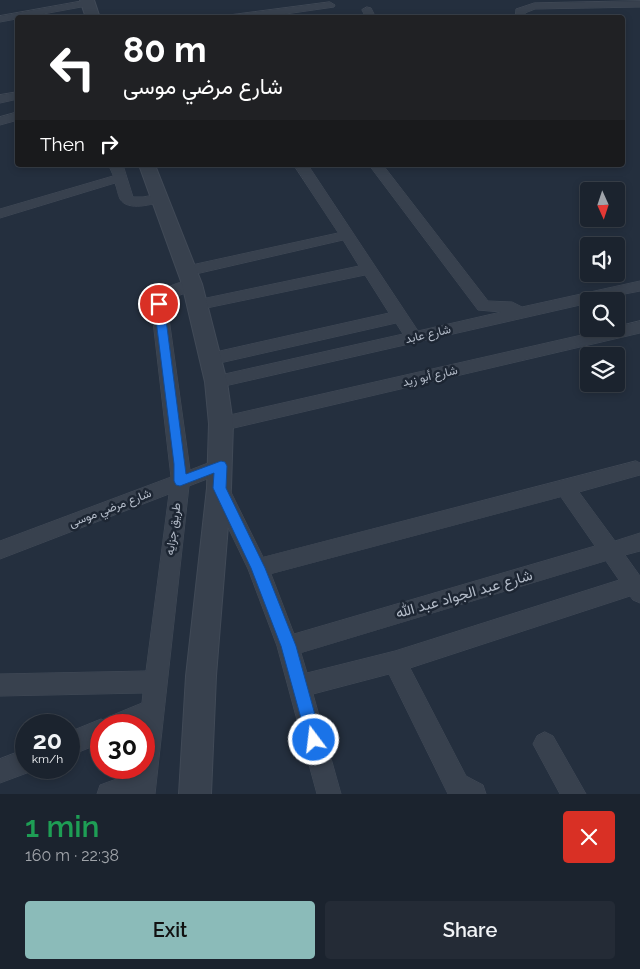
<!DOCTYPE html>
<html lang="en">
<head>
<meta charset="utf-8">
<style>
	body { margin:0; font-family:Raleway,Vazirmatn,sans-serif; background:#242b36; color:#f1f3f6; height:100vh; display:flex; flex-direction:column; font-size:19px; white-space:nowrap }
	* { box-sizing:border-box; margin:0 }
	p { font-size:16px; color:#a0a4aa }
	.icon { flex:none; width:28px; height:28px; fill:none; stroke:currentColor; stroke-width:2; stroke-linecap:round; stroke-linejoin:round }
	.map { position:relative; height:794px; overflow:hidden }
	.drawer { display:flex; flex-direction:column; background:#1b232e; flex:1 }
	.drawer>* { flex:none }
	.guide { position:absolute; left:15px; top:15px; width:610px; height:152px; border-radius:5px; box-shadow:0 2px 8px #0003,0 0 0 1px #39404a; background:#202124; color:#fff; overflow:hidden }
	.needle { width:32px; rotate:177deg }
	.tools { position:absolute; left:580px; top:182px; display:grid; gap:10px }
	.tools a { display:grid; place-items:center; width:45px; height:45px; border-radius:5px; background:#1b232e; box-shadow:0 2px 8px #0003,0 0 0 1px #39404a; font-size:25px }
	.speed { position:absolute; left:15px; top:714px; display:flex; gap:10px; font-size:25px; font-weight:700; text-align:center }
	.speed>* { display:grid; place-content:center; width:65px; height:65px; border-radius:50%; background:#1b232e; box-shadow:0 2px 8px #0003,0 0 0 1px #39404a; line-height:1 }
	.speed small { font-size:12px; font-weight:400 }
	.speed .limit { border:8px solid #d22; background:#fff; color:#111 }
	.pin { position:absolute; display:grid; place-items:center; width:42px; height:42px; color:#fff; margin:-21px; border:2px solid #fff; border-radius:50%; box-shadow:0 1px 5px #0007 }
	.me { position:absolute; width:55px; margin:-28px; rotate:345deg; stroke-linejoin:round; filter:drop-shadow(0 0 4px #0008) }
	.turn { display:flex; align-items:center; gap:18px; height:105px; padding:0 25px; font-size:22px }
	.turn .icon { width:65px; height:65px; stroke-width:2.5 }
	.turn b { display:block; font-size:35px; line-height:42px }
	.then { display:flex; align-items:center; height:48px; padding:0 25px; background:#0003; gap:10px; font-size:19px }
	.round { display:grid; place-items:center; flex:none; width:52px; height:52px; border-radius:5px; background:#242b36 }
	.overview { display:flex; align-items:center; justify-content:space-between; height:85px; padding:0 25px }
	h1 { font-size:30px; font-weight:600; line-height:38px; color:#1e9e55 }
	.button { display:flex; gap:10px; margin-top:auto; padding:10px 25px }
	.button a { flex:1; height:58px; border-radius:5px; background:#8bbbb9; color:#111; font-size:20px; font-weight:600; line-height:58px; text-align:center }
	.button a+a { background:#242b36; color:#f1f3f6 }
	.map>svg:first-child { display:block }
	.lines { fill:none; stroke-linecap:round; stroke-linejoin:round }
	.minor-casing { stroke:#414a57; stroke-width:1 }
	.tertiary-casing { stroke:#414a57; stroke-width:2 }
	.minor { fill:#38414e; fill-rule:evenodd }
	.tertiary { fill:#38414e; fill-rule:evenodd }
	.route { fill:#1a73e8; stroke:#114b97 }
	.labels { text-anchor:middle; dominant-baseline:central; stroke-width:5; stroke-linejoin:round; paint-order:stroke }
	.street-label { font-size:12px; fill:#b4bcc9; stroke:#1d2633 }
	.near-street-label { font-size:15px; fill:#b4bcc9; stroke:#1d2633 }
</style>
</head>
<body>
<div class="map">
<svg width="640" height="794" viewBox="0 0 640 794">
	<rect width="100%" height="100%" fill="#242f3e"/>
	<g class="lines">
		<defs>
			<path id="minor" d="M88,0L93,3L92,5L0,22V16Z
				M640,1V7L535,9L525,13V18H515L516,9L534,3Z
				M330,2L335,5L334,7L258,18H225L230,15Z
				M367,7L371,8L376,18H366L362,10Z
				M18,92V99L0,103V95Z
				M18,112V120L0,125V117Z
				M109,165H123L133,197H143L159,194L166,198L164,201C153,204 128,212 120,199C118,195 117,188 115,183L0,218V209L113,176Z
				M294,165H308L418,331L501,312L478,310L369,165H383L488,301L512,302L522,307L640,281V291L589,301V303L216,388L210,387L207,382L210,377L216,376L403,334L396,323L211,365L205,363L203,359L205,355L211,353L389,313L365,275L197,310L191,309L189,305L191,301L197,300L359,266L343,240L187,276L182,275L179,271L182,267L187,266L338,233Z
				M192,279L197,280L200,284C193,295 175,292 167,304L190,470L221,458L228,461L230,466L228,471L189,486L155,794H97L100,785L133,773L134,768H144V725H101V743L69,756V732L101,719L106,721L108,717L142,703L143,693L0,696V674L146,671L169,494L0,559V541L171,477L151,304C159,287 175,284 192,279Z
				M640,321V333L221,431L215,429L212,424L215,419L221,417L608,329H616V327Z
				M636,461L640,463V475L579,492L615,541L640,533V551L625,555L640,576V603L633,600L630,596L410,668L466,776L483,785L486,794H448L389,674L313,694L341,794H317L277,646L248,569L209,488L212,482L219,480L226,482L263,557ZM561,497L595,546L294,634L271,574ZM606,561L619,580L395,651L307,673L301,653Z
				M545,732L553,736L586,794H560L533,744L537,736Z
				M26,749V768H35V770L0,783V759Z"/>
			<path id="tertiary" d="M80,0H94L100,18H86Z
				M139,165H155L202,284L227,382L233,424L231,488L216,676L211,794H179L186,676L207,488L209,424L205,382L182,284Z"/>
		</defs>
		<use href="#minor" class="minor-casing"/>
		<use href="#tertiary" class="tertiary-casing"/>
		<use href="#minor" class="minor"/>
		<use href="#tertiary" class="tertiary"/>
	</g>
	<path class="route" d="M159,301L164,304L186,474L221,461L225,462L227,466L226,488L265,568L296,646L322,740L320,745L314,748L309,745L307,740L281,646L251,568L213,488L214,473L180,486L176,485L174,481V464L154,304Z"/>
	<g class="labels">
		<g class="street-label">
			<text transform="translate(428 334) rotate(-13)">شارع عابد</text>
			<text transform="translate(430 376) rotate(-13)">شارع أبو زيد</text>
			<text transform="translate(110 508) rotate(-21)">شارع مرضي موسى</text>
			<text transform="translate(173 529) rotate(-82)">طريق جزايه</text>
		</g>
		<g class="near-street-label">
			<text transform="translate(464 594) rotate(-16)">شارع عبد الجواد عبد الله</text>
		</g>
	</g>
</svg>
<div class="tools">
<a><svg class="needle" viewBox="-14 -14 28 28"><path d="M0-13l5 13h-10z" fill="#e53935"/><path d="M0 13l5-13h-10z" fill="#a0a4aa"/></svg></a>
<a><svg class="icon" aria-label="sound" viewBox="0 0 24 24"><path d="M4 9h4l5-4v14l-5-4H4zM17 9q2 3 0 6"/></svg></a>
<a><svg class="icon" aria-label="search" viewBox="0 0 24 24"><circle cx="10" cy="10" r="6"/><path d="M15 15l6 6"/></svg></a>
<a><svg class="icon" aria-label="layers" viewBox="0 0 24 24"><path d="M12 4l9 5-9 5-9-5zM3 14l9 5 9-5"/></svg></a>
</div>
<div class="speed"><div>20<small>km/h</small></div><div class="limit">30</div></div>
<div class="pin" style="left:159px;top:304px;background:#d93025"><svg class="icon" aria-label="arrive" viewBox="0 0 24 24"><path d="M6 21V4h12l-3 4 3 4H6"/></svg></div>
<svg class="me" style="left:314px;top:740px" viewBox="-20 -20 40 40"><circle r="17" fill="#1a73e8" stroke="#fff" stroke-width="3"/><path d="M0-11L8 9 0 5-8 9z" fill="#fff"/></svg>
<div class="guide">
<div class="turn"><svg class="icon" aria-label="left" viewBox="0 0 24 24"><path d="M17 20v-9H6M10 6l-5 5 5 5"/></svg><div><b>80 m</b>شارع مرضي موسى</div></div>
<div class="then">Then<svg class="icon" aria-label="right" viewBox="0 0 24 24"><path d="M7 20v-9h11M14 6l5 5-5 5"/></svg></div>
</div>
</div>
<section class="drawer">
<div class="overview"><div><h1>1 min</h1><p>160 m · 22:38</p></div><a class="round" style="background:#d93025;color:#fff"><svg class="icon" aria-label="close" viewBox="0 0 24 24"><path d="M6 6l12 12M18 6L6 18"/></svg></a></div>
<div class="button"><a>Exit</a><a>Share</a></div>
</section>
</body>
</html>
